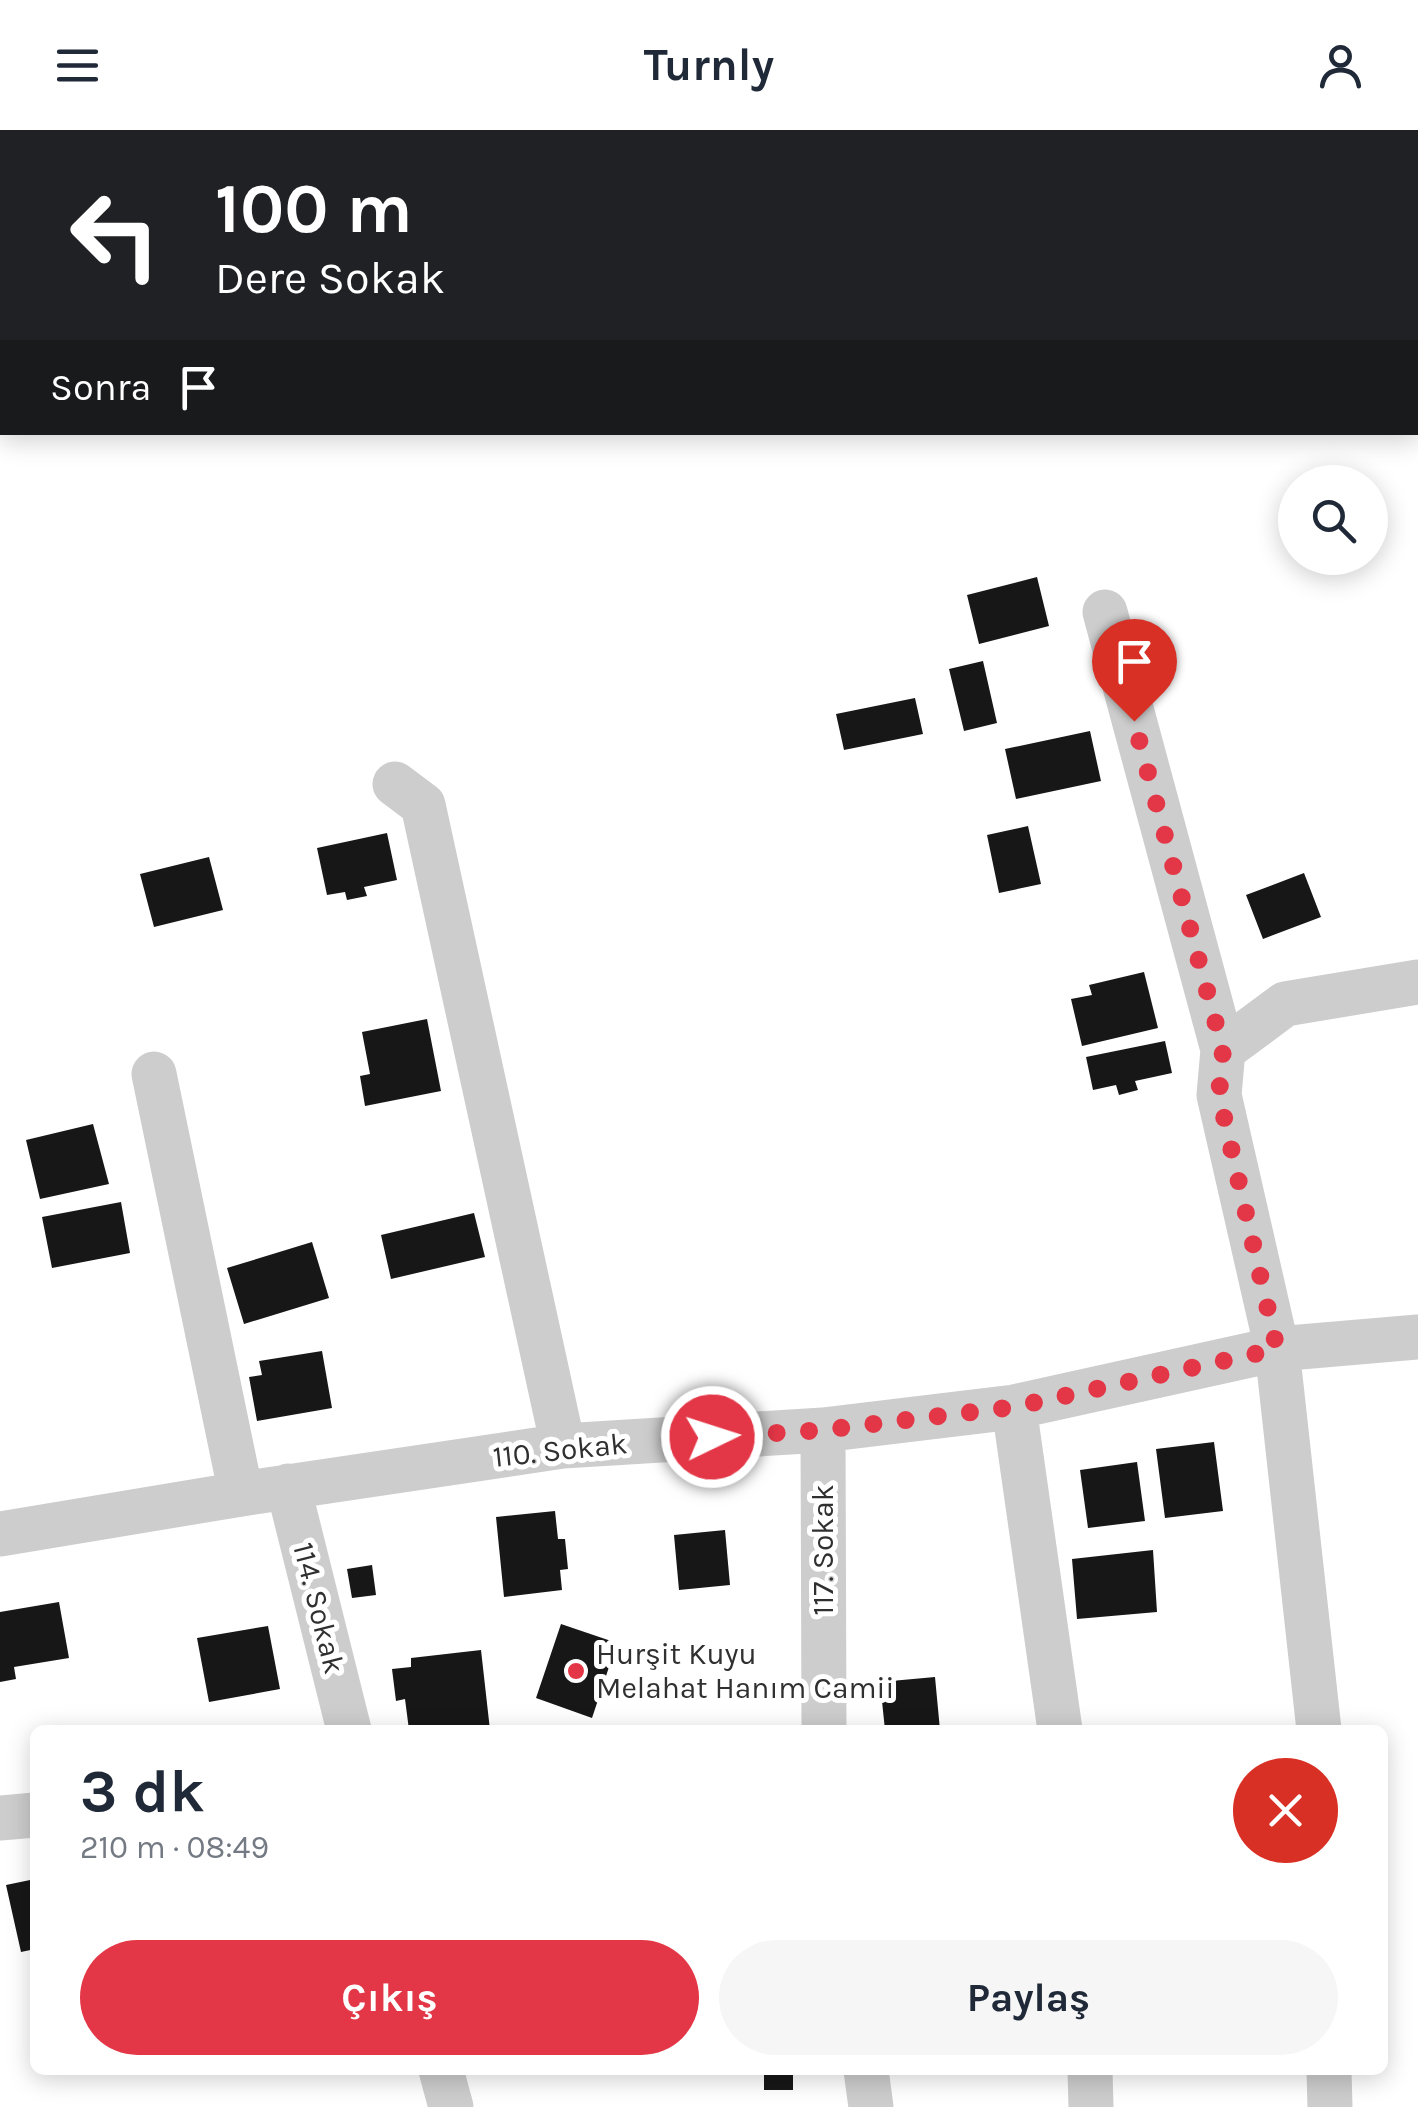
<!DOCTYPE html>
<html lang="tr">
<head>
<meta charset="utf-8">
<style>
	body { margin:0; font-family:Karla,sans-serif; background:#f6f6f7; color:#1f2937; height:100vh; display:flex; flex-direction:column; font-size:38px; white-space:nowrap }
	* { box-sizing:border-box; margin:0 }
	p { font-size:32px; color:#747a83 }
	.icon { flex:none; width:55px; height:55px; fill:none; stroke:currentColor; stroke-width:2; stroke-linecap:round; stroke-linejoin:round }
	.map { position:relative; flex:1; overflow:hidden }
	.sheet { position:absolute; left:30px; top:1595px; width:1358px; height:350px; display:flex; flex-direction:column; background:#fff; border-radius:15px; box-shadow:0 5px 25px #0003 }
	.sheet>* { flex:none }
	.banner { position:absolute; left:0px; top:0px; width:1420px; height:305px; box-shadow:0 5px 25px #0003; background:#202124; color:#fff; overflow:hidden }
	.buttons { position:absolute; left:1278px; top:335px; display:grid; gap:20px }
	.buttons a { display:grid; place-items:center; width:110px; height:110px; border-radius:50%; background:#fff; box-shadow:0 5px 25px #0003; font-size:50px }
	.pin { position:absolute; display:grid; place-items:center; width:85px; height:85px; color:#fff; margin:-102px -42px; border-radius:50% 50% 50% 0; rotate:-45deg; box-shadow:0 0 10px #0007 }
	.pin .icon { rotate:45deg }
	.me { position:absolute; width:110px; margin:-55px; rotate:86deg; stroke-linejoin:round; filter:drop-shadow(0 0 8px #0008) }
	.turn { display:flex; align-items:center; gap:35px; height:210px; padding:0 50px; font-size:45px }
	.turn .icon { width:130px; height:130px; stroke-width:2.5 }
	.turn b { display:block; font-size:70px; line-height:85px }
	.then { display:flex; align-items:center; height:95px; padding:0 50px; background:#0003; gap:20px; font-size:38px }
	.round { display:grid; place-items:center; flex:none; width:105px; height:105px; border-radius:52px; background:#f6f6f7 }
	.headline { display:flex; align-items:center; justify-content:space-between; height:170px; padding:0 50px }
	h1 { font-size:60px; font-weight:700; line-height:75px }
	.primary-button { display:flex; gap:20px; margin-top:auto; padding:20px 50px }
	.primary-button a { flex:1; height:115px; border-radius:60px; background:#e33646; color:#fff; font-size:40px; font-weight:700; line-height:115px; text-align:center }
	.primary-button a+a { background:#f6f6f7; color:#1f2937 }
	header { display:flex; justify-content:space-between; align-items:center; height:130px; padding:0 50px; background:#fff; font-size:45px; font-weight:700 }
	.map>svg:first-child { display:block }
	.building { fill:#171717 }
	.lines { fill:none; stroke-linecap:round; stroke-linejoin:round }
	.minor { stroke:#cdcdcd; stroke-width:45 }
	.route { stroke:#e33646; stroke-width:18; stroke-dasharray:0 32.4 }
	.poi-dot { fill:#e33646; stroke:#fff; stroke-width:4 }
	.labels { text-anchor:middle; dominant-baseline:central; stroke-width:10; stroke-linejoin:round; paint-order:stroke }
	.street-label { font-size:30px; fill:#303030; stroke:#fff }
	.poi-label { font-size:30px; fill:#303030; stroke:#fff; text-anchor:start }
</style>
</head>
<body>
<header><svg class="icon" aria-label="menu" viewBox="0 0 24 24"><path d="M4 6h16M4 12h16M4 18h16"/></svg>Turnly<svg class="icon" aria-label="person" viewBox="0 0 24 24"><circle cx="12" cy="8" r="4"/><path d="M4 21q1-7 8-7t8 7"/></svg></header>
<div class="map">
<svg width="1418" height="1977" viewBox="0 0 1418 1977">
	<rect width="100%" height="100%" fill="#fff"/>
	<path class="building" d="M1037,447L1049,496L979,514L967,465Z
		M983,531L997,593L964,601L949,539Z
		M915,568L923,604L844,620L836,584Z
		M1090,601L1101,651L1016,669L1005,619Z
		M1028,696L1041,754L999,763L987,705Z
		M387,703L397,750L364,757L367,766L347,770L345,762L327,765L317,718Z
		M209,727L223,780L154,797L140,744Z
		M1304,743L1321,787L1263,809L1246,765Z
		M1144,842L1158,898L1082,916L1071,869L1092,865L1089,855Z
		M427,889L441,961L365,976L360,946L370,944L362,902Z
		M1165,911L1172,943L1135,951L1138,960L1119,965L1116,955L1093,960L1086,927Z
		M93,994L109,1054L40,1069L26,1010Z
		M121,1072L130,1123L52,1138L42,1087Z
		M474,1083L485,1127L391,1149L381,1105Z
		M312,1112L329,1168L244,1194L227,1138Z
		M322,1221L332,1278L257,1291L249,1247L262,1245L259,1231Z
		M1214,1312L1223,1381L1165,1388L1156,1319Z
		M1137,1332L1145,1391L1088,1398L1080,1340Z
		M555,1381L558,1409H565L568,1439L560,1440L562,1460L504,1467L496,1387Z
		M725,1400L730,1455L679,1460L674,1405Z
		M1153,1420L1157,1482L1077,1489L1072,1429Z
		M372,1435L376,1465L352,1468L347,1439Z
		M59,1472L69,1528L14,1537L16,1549L0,1552V1482Z
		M561,1494L617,1513L592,1588L536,1568Z
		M268,1496L280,1559L209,1572L197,1508Z
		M481,1520L490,1600H409L405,1569L396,1571L392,1539L411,1537V1528Z
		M935,1547L940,1600H885L880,1552Z
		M35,1749V1819L21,1822L6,1755Z
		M764,1940H793V1960H764Z"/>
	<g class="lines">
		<path class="minor" d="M0,249L2,248
			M1105,482L1223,920L1219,965L1277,1219L1319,1600
			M395,654L423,675L563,1316
			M1223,920L1285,874L1418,852
			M154,944L241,1364
			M1014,1277L1060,1600
			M823,1300L824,1600
			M288,1356L349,1600
			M0,1404L241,1364L563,1316L823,1300L1014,1277L1277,1219L1418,1207
			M0,1688L35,1685
			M441,1940L451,1977
			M866,1940L871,1977
			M1090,1940L1091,1977
			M1329,1940L1330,1977"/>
	</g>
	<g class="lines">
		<path class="route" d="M712,1307L823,1300L1014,1277L1277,1219L1219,965L1223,920L1134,591"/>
	</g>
	<circle class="poi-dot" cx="576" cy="1541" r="10"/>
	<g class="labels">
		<g class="street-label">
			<text transform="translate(560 1320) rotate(-6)">110. Sokak</text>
			<text transform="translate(823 1420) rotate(-90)">117. Sokak</text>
			<text transform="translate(319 1478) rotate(76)">114. Sokak</text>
		</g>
		<g class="poi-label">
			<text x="596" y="1524">Hurşit Kuyu<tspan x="596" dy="34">Melahat Hanım Camii</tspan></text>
		</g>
	</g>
</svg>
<div class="buttons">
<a><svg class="icon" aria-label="search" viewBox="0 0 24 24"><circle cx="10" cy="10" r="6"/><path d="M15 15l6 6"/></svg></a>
</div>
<div class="pin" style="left:1134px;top:591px;background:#d93025"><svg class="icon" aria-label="arrive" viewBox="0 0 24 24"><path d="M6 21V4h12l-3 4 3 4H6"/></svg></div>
<svg class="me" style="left:712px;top:1307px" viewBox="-20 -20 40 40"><circle r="17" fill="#e33646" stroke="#fff" stroke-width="3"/><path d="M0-11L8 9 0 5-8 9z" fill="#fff"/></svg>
<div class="banner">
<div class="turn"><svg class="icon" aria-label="left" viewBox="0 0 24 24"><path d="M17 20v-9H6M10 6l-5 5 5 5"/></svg><div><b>100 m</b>Dere Sokak</div></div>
<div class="then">Sonra<svg class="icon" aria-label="arrive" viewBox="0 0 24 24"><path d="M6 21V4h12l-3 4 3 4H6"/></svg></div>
</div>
<section class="sheet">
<div class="headline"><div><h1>3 dk</h1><p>210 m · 08:49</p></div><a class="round" style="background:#d93025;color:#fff"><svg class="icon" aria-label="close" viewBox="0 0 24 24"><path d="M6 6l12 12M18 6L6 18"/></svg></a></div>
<div class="primary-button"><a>Çıkış</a><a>Paylaş</a></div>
</section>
</div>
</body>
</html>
